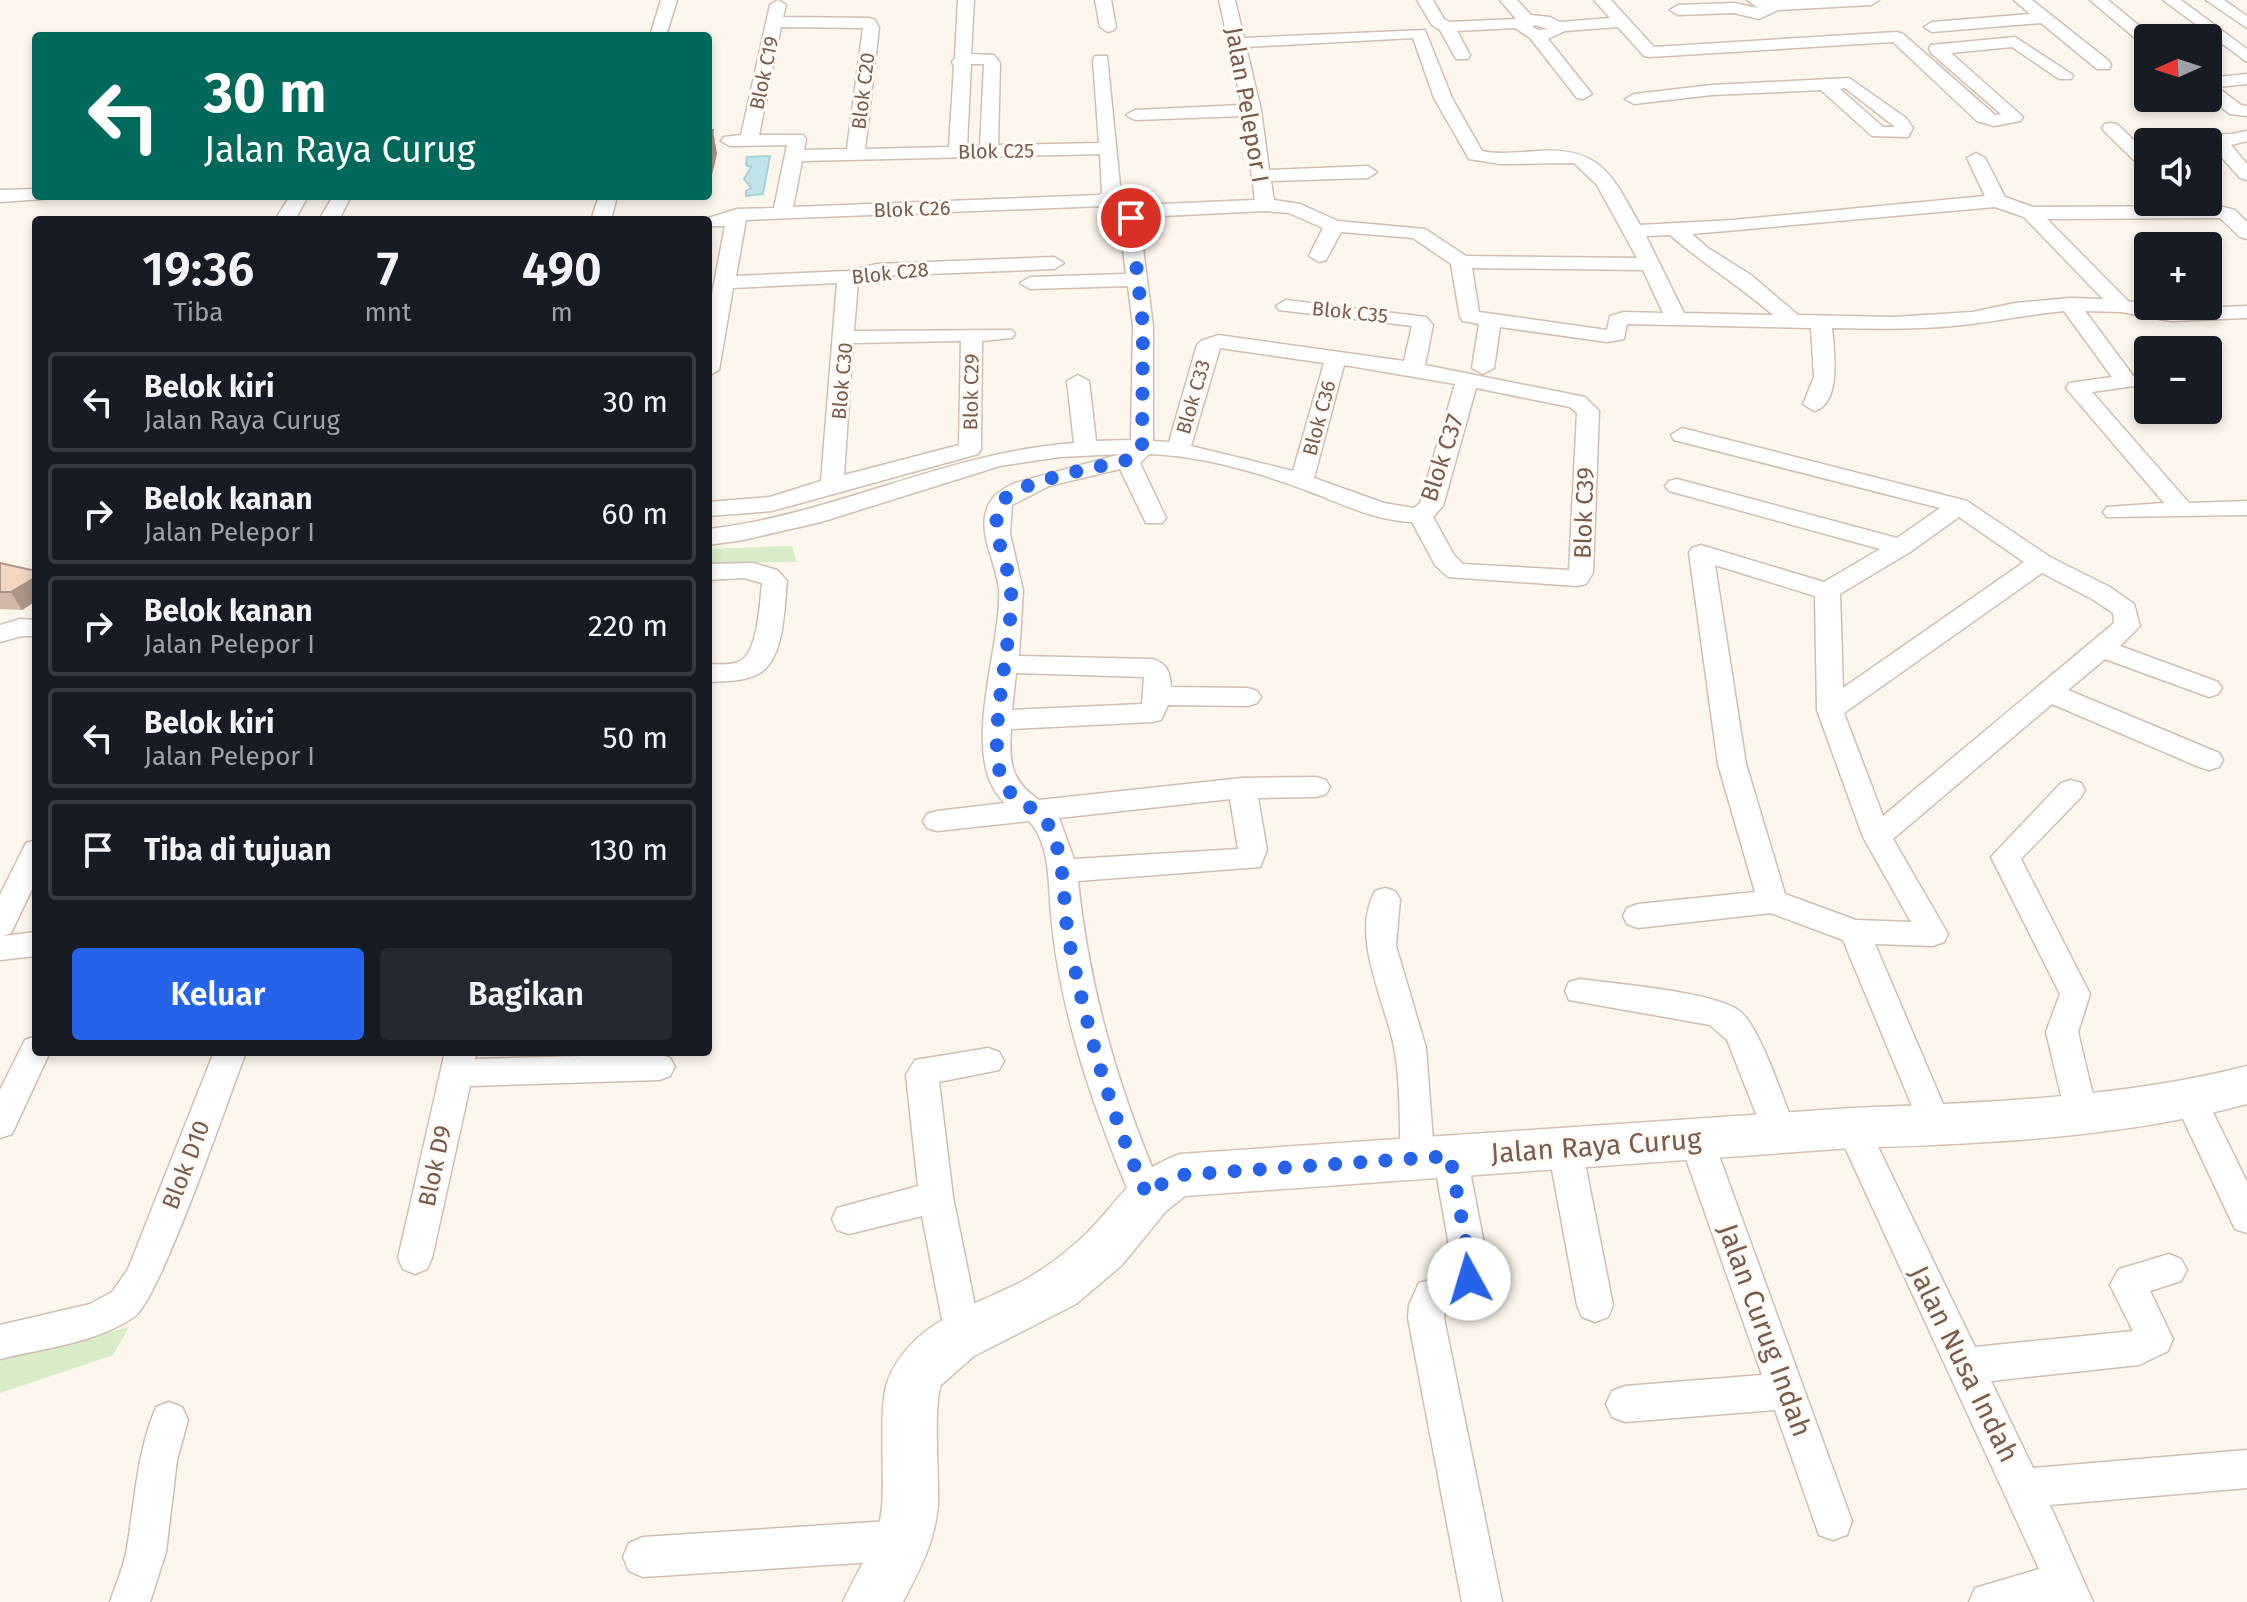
<!DOCTYPE html>
<html lang="id">
<head>
<meta charset="utf-8">
<style>
	body { margin:0; font-family:"Fira Sans",sans-serif; background:#242831; color:#f1f3f6; height:100vh; display:flex; flex-direction:column; font-size:30px; white-space:nowrap }
	* { box-sizing:border-box; margin:0 }
	p { font-size:26px; color:#9ea1a6 }
	.icon { flex:none; width:44px; height:44px; fill:none; stroke:currentColor; stroke-width:2; stroke-linecap:round; stroke-linejoin:round }
	.map { position:relative; flex:1; overflow:hidden }
	.side { position:absolute; left:32px; top:216px; width:680px; height:840px; display:flex; flex-direction:column; background:#171b24; border-radius:8px; box-shadow:0 4px 12px #0003 }
	.side>* { flex:none }
	.top-card { position:absolute; left:32px; top:32px; width:680px; height:168px; border-radius:8px; box-shadow:0 4px 12px #0003; background:#00695c; color:#fff; overflow:hidden }
	.needle { width:52px; rotate:267deg }
	.buttons { position:absolute; left:2134px; top:24px; display:grid; gap:16px }
	.buttons a { display:grid; place-items:center; width:88px; height:88px; border-radius:8px; background:#171b24; box-shadow:0 4px 12px #0003; font-size:40px }
	.pin { position:absolute; display:grid; place-items:center; width:68px; height:68px; color:#fff; margin:-34px; border:4px solid #fff; border-radius:50%; box-shadow:0 2px 8px #0007 }
	.me { position:absolute; width:88px; margin:-44px; rotate:354deg; stroke-linejoin:round; filter:drop-shadow(0 0 6px #0008) }
	.turn { display:flex; align-items:center; gap:28px; height:168px; padding:0 40px; font-size:36px }
	.turn .icon { width:104px; height:104px; stroke-width:2.5 }
	.turn b { display:block; font-size:56px; line-height:68px }
	.eta { display:flex; justify-content:space-evenly; align-items:center; height:136px; text-align:center }
	.eta b { font-size:48px; font-weight:600; line-height:56px }
	.primary-button { display:flex; gap:16px; margin-top:auto; padding:16px 40px }
	.primary-button a { flex:1; height:92px; border-radius:8px; background:#2563eb; color:#fff; font-size:32px; font-weight:600; line-height:92px; text-align:center }
	.primary-button a+a { background:#242831; color:#f1f3f6 }
	ul { padding:0; list-style:none }
	li { display:flex; align-items:center; gap:24px; height:100px; margin:0 16px 12px; padding:0 24px; border:4px solid #363941; border-radius:8px }
	li div { flex:1 }
	li b { display:block; font-size:30px }
	li em { font-style:normal }
	.map>svg:first-child { display:block }
	.green { fill:#d8ecc9 }
	.water { fill:#bfe3e8; stroke:#a5d3da; stroke-width:2 }
	.lines { fill:none; stroke-linecap:round; stroke-linejoin:round }
	.street-casing { stroke:#d1beb0; stroke-width:3 }
	.secondary-casing { stroke:#d6c0b0; stroke-width:3 }
	.street { fill:#fff; fill-rule:evenodd }
	.secondary { fill:#fff; fill-rule:evenodd }
	.wall { fill:#d1b7a8 }
	.shaded-wall { fill:#aa9588 }
	.building { fill:#f3d5c3; stroke:#aa9588; stroke-width:2 }
	.route { stroke:#2563eb; stroke-width:14; stroke-dasharray:0 25.2 }
	.labels { text-anchor:middle; dominant-baseline:central; stroke-width:6; stroke-linejoin:round; paint-order:stroke }
	.far-street-label { font-size:20px; fill:#7a5c4d; stroke:#fffaf3 }
	.street-label { font-size:24px; fill:#7a5c4d; stroke:#fffaf3 }
	.near-street-label { font-size:28px; fill:#7a5c4d; stroke:#fffaf3 }
</style>
</head>
<body>
<div class="map">
<svg width="2247" height="1602" viewBox="0 0 2247 1602">
	<rect width="100%" height="100%" fill="#fdf6ec"/>
	<path class="green" d="M792,546L797,562L708,563V549Z
		M129,1327L113,1355L0,1393V1360Z"/>
	<path class="water" d="M770,156L763,194L746,196V191L751,188L744,179L751,167L746,165L747,157Z"/>
	<g class="lines">
		<defs>
			<path id="street" d="M661,0H677L666,36H650Z
				M778,0L786,5L783,17L869,18L875,20L879,28L865,149L949,147L954,66L952,62L955,58L958,0H974L971,54L994,55L1000,63L998,145L1099,143L1093,60L1095,56H1107L1121,195L1103,206L746,220L736,276L848,271L877,264L1054,257L1064,263L1054,269L877,276L858,281L854,331L1012,330L1015,334L1012,338L982,341L981,449L978,454L772,511L708,516V502L770,497L821,481L837,283L733,288L719,370L708,376V315L725,226H708V220H702L737,209L774,208L787,145L730,146L721,141L724,137L741,135L770,5ZM781,27L863,28L847,149L804,150L806,139L803,135H759ZM971,64H984L980,146H967ZM1100,154L1102,193L1099,195L793,207L802,161ZM961,341L959,445L844,475L853,343Z
				M1095,0H1111L1116,27L1114,30L1108,32L1100,27Z
				M1219,0H1235L1244,38L1425,30L1452,98L1482,151C1500,155 1519,152 1538,151C1601,147 1612,175 1640,225L1733,220L1985,196L1967,158L1976,153L1985,158L2005,197L2033,207L2220,206L2235,210L2247,222V239L2240,237L2220,218L2047,219L2128,301L2171,309L2247,306V318L2171,321L2121,312L2085,311L2137,381L2134,386L2092,392L2189,503L2247,501V515L2107,517L2103,512L2107,507L2164,503L2066,388L2069,383L2112,377L2064,311C2033,314 2002,320 1971,324C1925,330 1878,329 1832,328C1834,350 1842,404 1814,411L1803,404L1814,377L1811,328L1627,324L1624,339L1607,342L1500,327L1494,368L1483,374L1472,368L1479,324L1463,321L1460,317L1451,264L1413,238L1341,232L1326,260L1319,262L1309,256L1323,228L1289,213L1265,211L1142,217L1140,225L1153,326V441L1169,442L1197,345L1201,341L1218,335L1404,361L1412,326L1279,310L1276,306L1286,300L1426,317L1433,325L1425,365L1585,397L1599,411L1593,573L1586,584L1577,586L1448,577L1435,565L1412,522C1377,521 1344,505 1311,492C1261,473 1203,456 1149,454L1140,463L1166,518L1162,523H1146L1120,469L1049,486L1012,505L1010,534L1023,590L1019,656L1152,659C1167,663 1170,672 1171,687L1248,688L1257,691L1261,697L1257,703L1248,706L1168,705L1161,720L1152,722L1011,729C1009,762 1010,780 1039,800L1242,778L1316,777L1326,780L1330,787L1326,794L1316,797L1258,798L1267,850L1260,867L1078,881C1089,990 1120,1095 1164,1195L1159,1206L1147,1210L1135,1206L1130,1195C1093,1107 1059,1010 1051,914C1048,885 1051,844 1029,821L937,831L927,828L923,821L927,814L937,811L1005,803C957,759 1002,648 999,590C997,564 979,537 986,512C990,496 1002,489 1015,483L1121,454L1060,457L1000,466L821,522L743,540L708,545V529C834,515 947,452 1074,443L1067,381L1078,375L1089,381L1096,441L1131,440L1133,326L1128,286L1030,289L1020,283L1030,277L1126,274L1120,225L1126,210L1136,205L1255,200L1244,116L1135,120L1126,115L1135,110L1242,105ZM1413,38L1434,98L1469,159L1500,164L1574,163L1597,185L1637,258L1466,256L1425,229L1338,221L1300,204L1274,200L1271,181L1368,178L1377,172L1368,166L1269,170L1261,110L1246,47ZM1995,207L2024,217L2103,299L2070,298L2015,303L1972,312L1894,317L1798,315L1751,275L1708,248L1692,234ZM1670,235C1703,264 1740,286 1773,315L1684,313L1646,236ZM1472,268L1643,270L1663,313L1624,312L1610,316L1607,330L1479,312ZM1220,348L1324,363L1293,471L1191,446ZM1344,365L1455,384L1420,503L1414,508L1384,503L1314,478ZM1476,388L1570,407L1577,413L1569,570L1463,564L1454,555L1433,517L1443,506ZM1016,673L1144,677L1142,704L1012,710ZM1230,799L1238,849L1074,859L1059,818Z
				M1417,0H1433L1444,19L1450,22L1516,19L1500,0H1517L1531,15L1550,17L1560,22L1610,18L1594,0H1611L1654,47L1897,32L1903,34L1995,115L2001,114L1931,53L1929,49L1931,45L2015,37L2073,75L2071,79H2059L2012,47L1951,53L2023,117L2020,121L1994,126L1977,121L1893,42L1650,57L1644,56L1618,27L1565,31L1548,39L1592,94L1583,99L1577,98L1530,38L1515,28L1457,31L1470,55L1468,59H1456L1440,30L1432,25ZM1535,25L1548,29L1539,30L1532,27Z
				M1747,0H1879L1871,5L1778,10L1759,19L1734,13L1678,15L1670,10L1678,5L1734,3L1758,8Z
				M2014,0H2032L2109,61L2111,65L2109,69H2097L2041,23L1932,32L1924,27L1932,22L2030,14Z
				M2090,0H2108L2154,38H2148V46L2142,44Z
				M2163,0H2181L2247,49V62Z
				M2206,0H2224L2247,16V28Z
				M2247,74V84L2217,87L2241,105L2247,106V116L2230,114L2208,97V78Z
				M1849,78L1906,118L1913,128L1908,137L1872,136L1821,90L1712,95L1634,104L1625,99L1634,94L1712,85ZM1845,88L1894,126L1895,127H1883L1840,89Z
				M2111,123L2117,124L2148,154V169L2142,168L2105,132L2102,128L2105,124Z
				M2247,131V141L2231,145L2247,164V180L2240,178L2208,142L2155,140L2164,135L2232,134Z
				M36,189V196H45L43,199L0,202V190Z
				M290,196H308L295,220H275Z
				M333,196H351L339,220H319Z
				M599,196H617L611,220H591Z
				M2154,235L2161,237L2169,246H2148L2144,241Z
				M1682,428L1967,501L2050,557L2110,587L2134,604L2140,626L2120,646L2218,682L2222,688L2218,694L2209,697L2105,659L2068,690L2219,753L2223,760L2219,767L2209,770L2199,767L2052,704L1893,839L1948,934L1944,942L1933,946L1875,944L1952,1125L1948,1135L1936,1139L1924,1135L1843,940L1771,913L1638,928L1627,924L1623,916L1627,908L1638,904L1755,892L1718,764L1689,553L1692,548L1701,545L1824,582L1880,549L1669,491L1665,486L1669,481L1677,479L1897,538L1940,508L1674,440L1671,435ZM1959,517L2024,562L1843,688L1840,594L1910,552ZM1715,565L1815,596L1817,710L1863,837L1911,922L1856,920L1785,894L1746,764ZM2042,573L2092,599L2113,613L2114,623L1883,816L1844,713Z
				M753,563L777,570L787,581C784,608 785,660 758,674C743,682 724,681 708,682V664C718,664 731,666 740,661C758,653 760,601 762,583L744,578L708,580V564Z
				M20,619L36,620V636H22L0,642V625Z
				M2071,780L2081,783L2085,790L2081,797L2021,859L2090,994L2078,1032L2097,1112L2093,1122L2081,1126L2069,1122L2065,1112L2046,1032L2060,994L1991,857L2061,783Z
				M36,840V881L11,933L3,936L36,932V956L0,960V895L26,843Z
				M1385,888L1395,891L1400,899L1396,946L1426,1048L1434,1154L1438,1146L1450,1141L1462,1146L1467,1156L1489,1269L1475,1297L1445,1308L1444,1318L1502,1602H1462L1408,1318L1409,1305L1419,1283L1448,1275L1453,1269L1434,1160L1430,1168L1418,1173L1406,1168L1401,1158C1399,1122 1401,1082 1394,1047C1385,1000 1350,937 1375,891Z
				M1580,979C1614,984 1719,992 1741,1012C1762,1031 1785,1105 1797,1134L1792,1144L1780,1148L1768,1144L1727,1040L1710,1025L1569,1000L1565,991L1569,982Z
				M36,1036V1052H50L12,1134L0,1138V1090L25,1040Z
				M988,1048L999,1052L1004,1061L999,1070L939,1082L953,1197L981,1335L976,1347L963,1352L950,1347L945,1335L922,1216L849,1234L837,1230L832,1219L837,1208L918,1186L906,1075L915,1060Z
				M214,1052H246C230,1094 160,1300 134,1317C96,1343 44,1348 0,1359V1325L90,1304L112,1292L128,1269Z
				M445,1052H477L475,1059L659,1054L670,1058L675,1067L670,1076L659,1080L470,1086L432,1258L427,1269L415,1274L403,1269L398,1258Z
				M2190,1086L2202,1090L2247,1182V1233L2235,1229L2174,1100L2178,1090Z
				M1852,1114L1864,1118L1975,1347L2133,1331L2110,1285L2119,1269L2169,1254L2181,1259L2187,1270L2181,1281L2150,1291L2173,1339L2168,1351L2139,1365L1991,1381L2033,1468L2247,1450V1488L2050,1505L2093,1602H1969L1975,1588L2039,1569L1836,1128L1840,1118Z
				M1696,1125L1708,1129L1713,1139L1852,1521L1847,1535L1833,1540L1819,1535L1775,1410L1625,1422L1612,1417L1606,1404L1612,1391L1625,1386L1762,1375L1679,1139L1684,1129Z
				M1565,1134L1577,1138L1582,1148L1613,1305L1608,1317L1595,1322L1582,1317L1577,1305L1548,1148L1553,1138Z
				M169,1402L182,1407L188,1420L177,1460L166,1552L150,1602H110C116,1584 124,1566 127,1548C135,1500 137,1452 156,1407Z
				M905,1520L919,1526L925,1540L919,1554L905,1560L643,1577L629,1571L623,1557L629,1543L643,1537Z"/>
			<path id="secondary" d="M2247,1066V1104C2123,1138 1980,1144 1852,1148L1185,1196L1166,1211L1122,1265L1076,1304L974,1356L941,1385C933,1404 939,1477 938,1503C936,1540 920,1569 903,1602H843C857,1570 879,1542 882,1507C885,1477 878,1404 888,1380C912,1322 969,1308 1021,1282C1041,1271 1059,1258 1076,1243C1117,1208 1124,1174 1180,1154L1852,1108C1980,1103 2123,1098 2247,1066Z"/>
		</defs>
		<use href="#street" class="street-casing"/>
		<use href="#secondary" class="secondary-casing"/>
		<use href="#street" class="street"/>
		<use href="#secondary" class="secondary"/>
	</g>
	<path class="wall" d="M639,196H704L640,197Z
		M0,563L36,571V601L22,610L0,609Z"/>
	<path class="shaded-wall" d="M713,130L717,154L708,192V149Z
		M36,577V601L22,610L11,592Z"/>
	<path class="building" d="M708,130H713L708,149Z
		M0,563L36,571V577L11,592H0Z"/>
	<g class="lines">
		<path class="route" d="M1131,218L1143,326L1142,447L1137,455L1127,460C1100,467 1016,481 1002,502C986,527 1010,564 1011,591C1013,644 987,731 1001,777C1009,803 1039,805 1050,828C1067,864 1062,904 1069,941C1087,1029 1110,1113 1147,1195L1167,1180L1180,1175L1450,1156L1471,1269L1469,1279"/>
	</g>
	<g class="labels">
		<g class="far-street-label">
			<text transform="translate(764 73) rotate(-78)">Blok C19</text>
			<text transform="translate(863 91) rotate(-83)">Blok C20</text>
			<text transform="translate(996 151) rotate(-1)">Blok C25</text>
			<text transform="translate(912 209) rotate(-2)">Blok C26</text>
			<text transform="translate(890 273) rotate(-6)">Blok C28</text>
			<text transform="translate(1350 312) rotate(6)">Blok C35</text>
			<text transform="translate(842 381) rotate(-85)">Blok C30</text>
			<text transform="translate(971 392) rotate(-89)">Blok C29</text>
			<text transform="translate(1193 397) rotate(-74)">Blok C33</text>
			<text transform="translate(1319 418) rotate(-75)">Blok C36</text>
		</g>
		<g class="street-label">
			<text transform="translate(1247 105) rotate(80)">Jalan Pelepor I</text>
			<text transform="translate(1442 458) rotate(-72)">Blok C37</text>
			<text transform="translate(1584 513) rotate(-88)">Blok C39</text>
			<text transform="translate(186 1165) rotate(-69)">Blok D10</text>
			<text transform="translate(435 1166) rotate(-78)">Blok D9</text>
		</g>
		<g class="near-street-label">
			<text transform="translate(1596 1146) rotate(-4)">Jalan Raya Curug</text>
			<text transform="translate(1765 1330) rotate(70)">Jalan Curug Indah</text>
			<text transform="translate(1964 1364) rotate(64)">Jalan Nusa Indah</text>
		</g>
	</g>
</svg>
<div class="buttons">
<a><svg class="needle" viewBox="-14 -14 28 28"><path d="M0-13l5 13h-10z" fill="#e53935"/><path d="M0 13l5-13h-10z" fill="#9ea1a6"/></svg></a>
<a><svg class="icon" aria-label="sound" viewBox="0 0 24 24"><path d="M4 9h4l5-4v14l-5-4H4zM17 9q2 3 0 6"/></svg></a>
<a>+</a>
<a>−</a>
</div>
<div class="pin" style="left:1131px;top:218px;background:#d93025"><svg class="icon" aria-label="arrive" viewBox="0 0 24 24"><path d="M6 21V4h12l-3 4 3 4H6"/></svg></div>
<svg class="me" style="left:1469px;top:1279px" viewBox="-20 -20 40 40"><circle r="19" fill="#fff"/><path d="M0-13L10 11 0 6-10 11z" fill="#2563eb"/></svg>
<div class="top-card">
<div class="turn"><svg class="icon" aria-label="left" viewBox="0 0 24 24"><path d="M17 20v-9H6M10 6l-5 5 5 5"/></svg><div><b>30 m</b>Jalan Raya Curug</div></div>
</div>
<section class="side">
<div class="eta">
<div><b>19:36</b><p>Tiba</p></div>
<div><b>7</b><p>mnt</p></div>
<div><b>490</b><p>m</p></div>
</div>
<ul>
<li><svg class="icon" aria-label="left" viewBox="0 0 24 24"><path d="M17 20v-9H6M10 6l-5 5 5 5"/></svg><div><b>Belok kiri</b><p>Jalan Raya Curug</p></div><em>30 m</em></li>
<li><svg class="icon" aria-label="right" viewBox="0 0 24 24"><path d="M7 20v-9h11M14 6l5 5-5 5"/></svg><div><b>Belok kanan</b><p>Jalan Pelepor I</p></div><em>60 m</em></li>
<li><svg class="icon" aria-label="right" viewBox="0 0 24 24"><path d="M7 20v-9h11M14 6l5 5-5 5"/></svg><div><b>Belok kanan</b><p>Jalan Pelepor I</p></div><em>220 m</em></li>
<li><svg class="icon" aria-label="left" viewBox="0 0 24 24"><path d="M17 20v-9H6M10 6l-5 5 5 5"/></svg><div><b>Belok kiri</b><p>Jalan Pelepor I</p></div><em>50 m</em></li>
<li><svg class="icon" aria-label="arrive" viewBox="0 0 24 24"><path d="M6 21V4h12l-3 4 3 4H6"/></svg><div><b>Tiba di tujuan</b></div><em>130 m</em></li>
</ul>
<div class="primary-button"><a>Keluar</a><a>Bagikan</a></div>
</section>
</div>
</body>
</html>
